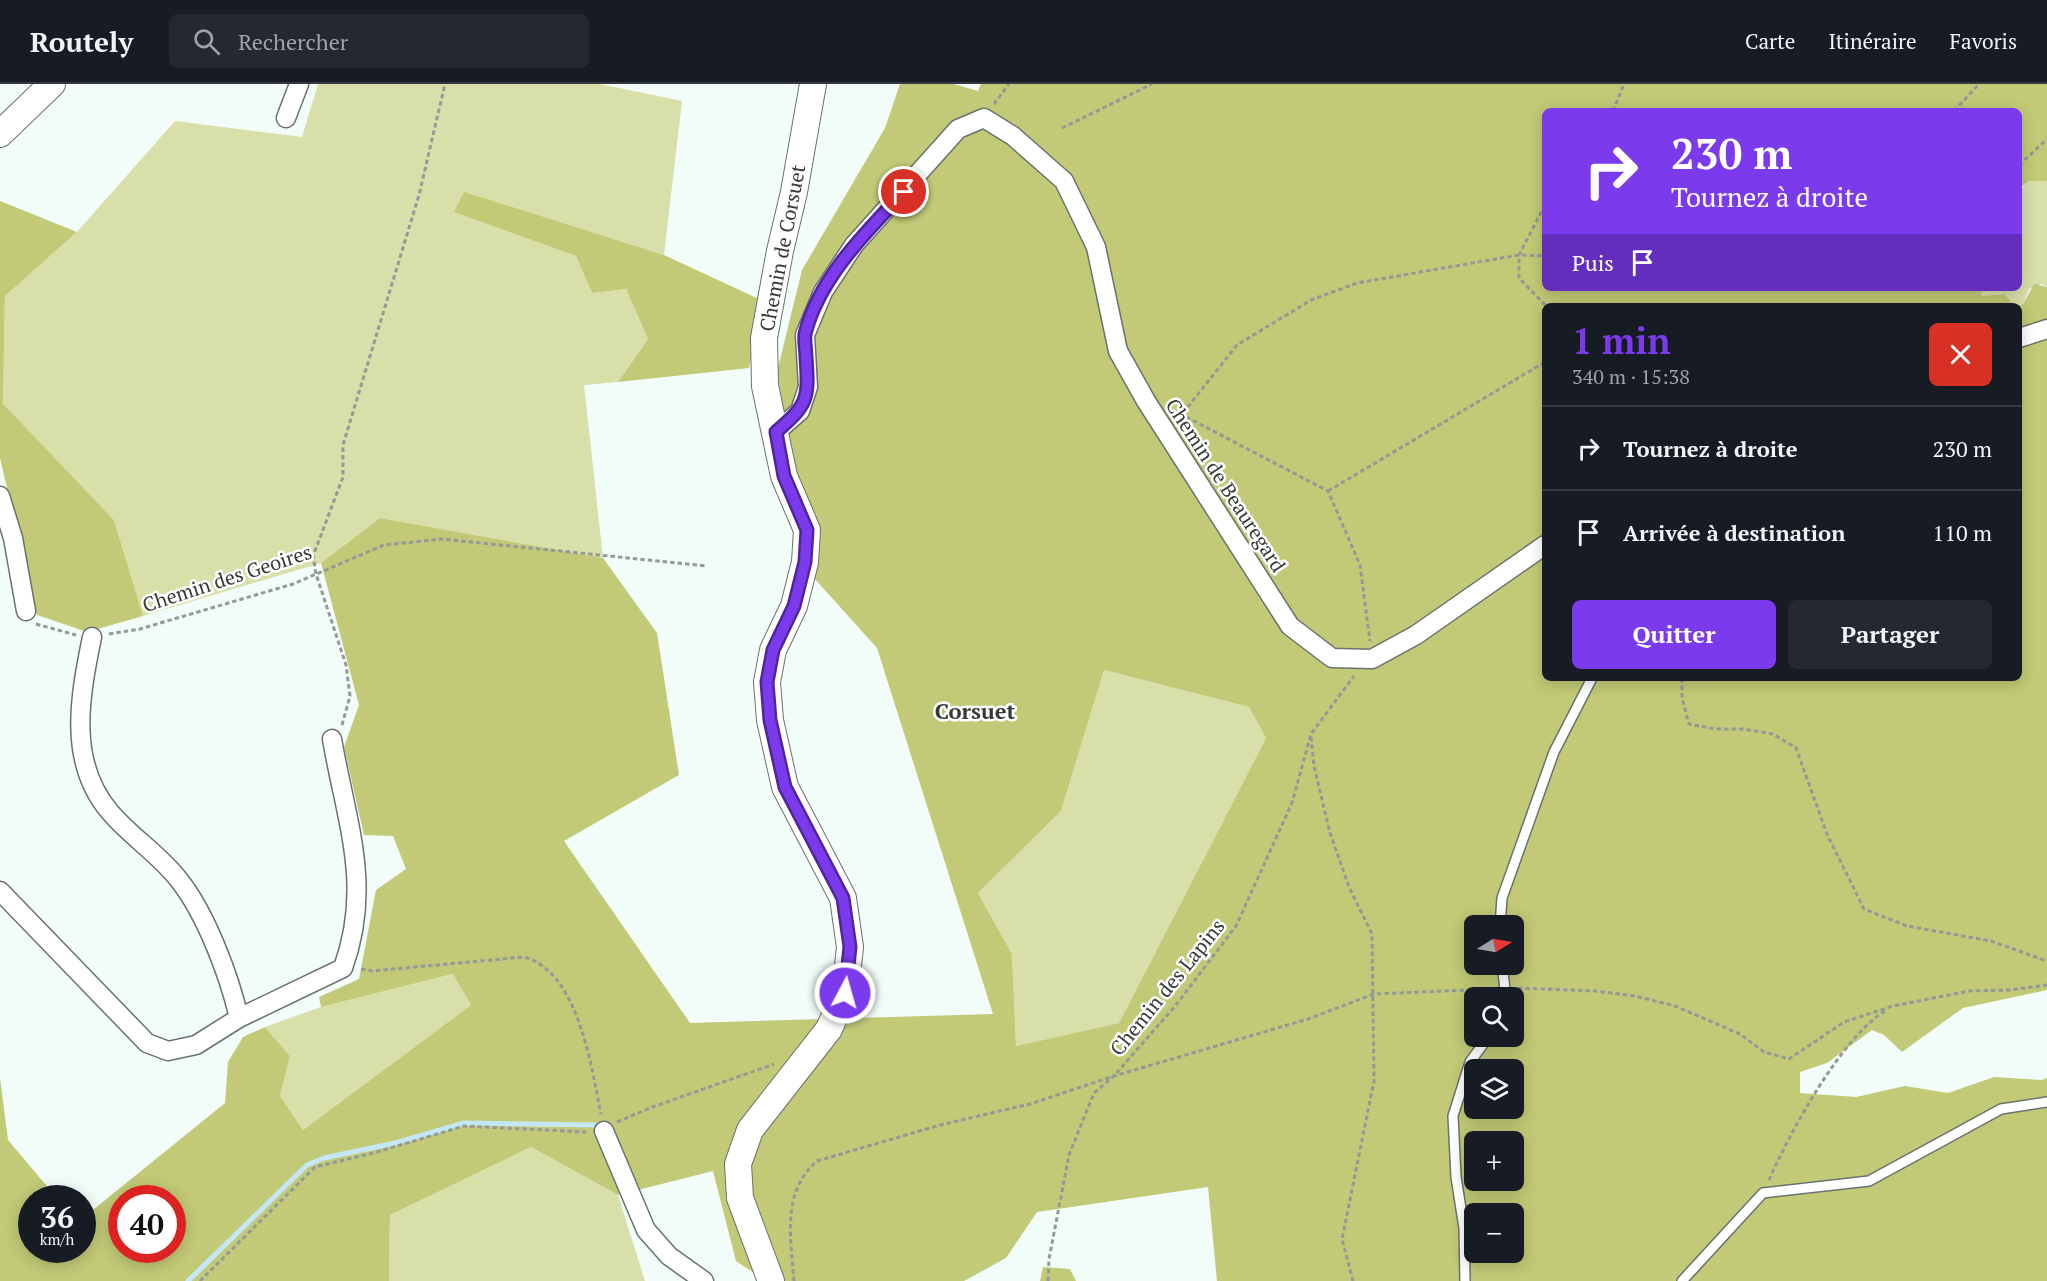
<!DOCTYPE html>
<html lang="fr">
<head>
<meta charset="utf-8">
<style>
	body { margin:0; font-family:"PT Serif",serif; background:#242831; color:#f1f3f6; height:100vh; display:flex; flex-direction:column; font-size:22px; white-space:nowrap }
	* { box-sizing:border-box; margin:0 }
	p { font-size:20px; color:#9ea1a6 }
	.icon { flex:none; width:33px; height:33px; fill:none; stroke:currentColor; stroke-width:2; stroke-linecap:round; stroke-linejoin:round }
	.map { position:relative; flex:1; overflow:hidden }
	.sheet { position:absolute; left:1542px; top:219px; width:480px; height:378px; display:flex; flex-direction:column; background:#171b24; border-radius:9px; box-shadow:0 3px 15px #0003 }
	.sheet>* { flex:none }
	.top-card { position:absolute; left:1542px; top:24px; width:480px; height:183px; border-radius:9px; box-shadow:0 3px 15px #0003; background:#7c3aed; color:#fff; overflow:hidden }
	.needle { width:39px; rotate:79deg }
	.buttons { position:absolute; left:1464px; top:831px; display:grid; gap:12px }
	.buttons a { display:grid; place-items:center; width:60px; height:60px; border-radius:9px; background:#171b24; box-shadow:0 3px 15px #0003; font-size:30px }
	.speed { position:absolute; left:18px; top:1101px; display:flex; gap:12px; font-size:30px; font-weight:700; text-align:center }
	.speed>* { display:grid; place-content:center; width:78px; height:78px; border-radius:50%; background:#171b24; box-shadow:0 3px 15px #0003; line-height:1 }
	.speed small { font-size:15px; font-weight:400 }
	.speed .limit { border:9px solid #d22; background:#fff; color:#111 }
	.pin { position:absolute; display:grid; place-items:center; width:51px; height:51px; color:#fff; margin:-26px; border:3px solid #fff; border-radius:50%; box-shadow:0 2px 6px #0007 }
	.me { position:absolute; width:66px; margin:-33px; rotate:6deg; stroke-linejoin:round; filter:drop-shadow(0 0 4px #0008) }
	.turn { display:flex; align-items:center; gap:21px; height:126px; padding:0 30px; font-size:27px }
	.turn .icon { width:78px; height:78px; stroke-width:2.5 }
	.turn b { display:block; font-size:42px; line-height:51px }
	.then { display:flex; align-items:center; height:57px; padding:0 30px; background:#0003; gap:12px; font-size:22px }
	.round { display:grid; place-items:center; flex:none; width:63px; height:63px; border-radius:9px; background:#242831 }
	.overview { display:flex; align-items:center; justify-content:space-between; height:102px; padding:0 30px }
	h1 { font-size:36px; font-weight:600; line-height:45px; color:#7c3aed }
	.action { display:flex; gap:12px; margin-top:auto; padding:12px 30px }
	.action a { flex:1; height:69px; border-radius:9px; background:#7c3aed; color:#fff; font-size:24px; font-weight:600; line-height:69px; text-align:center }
	.action a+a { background:#242831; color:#f1f3f6 }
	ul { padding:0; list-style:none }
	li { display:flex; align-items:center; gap:18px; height:84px; padding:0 30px; border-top:2px solid #363941 }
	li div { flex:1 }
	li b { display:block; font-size:22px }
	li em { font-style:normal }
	header { display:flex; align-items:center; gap:36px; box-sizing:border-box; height:84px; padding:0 30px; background:#171b24; border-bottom:2px solid #363941 }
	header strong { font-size:28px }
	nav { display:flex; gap:33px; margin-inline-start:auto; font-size:21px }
	.search { width:420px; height:54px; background:#242831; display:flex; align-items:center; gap:15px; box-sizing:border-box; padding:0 21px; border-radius:9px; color:#9ea1a6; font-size:22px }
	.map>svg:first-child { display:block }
	.green { fill:#d8dfa9 }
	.forest { fill:#c2ca77; fill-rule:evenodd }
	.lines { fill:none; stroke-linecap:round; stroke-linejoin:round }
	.stream { stroke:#c3e7f6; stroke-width:5 }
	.lane-casing { stroke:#69726e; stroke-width:12 }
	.street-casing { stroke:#69726e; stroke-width:21 }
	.secondary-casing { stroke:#69726e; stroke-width:28 }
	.path { stroke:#939a97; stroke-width:3; stroke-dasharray:4.5 3; stroke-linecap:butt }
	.lane { stroke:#fff; stroke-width:9 }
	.street { stroke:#fff; stroke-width:18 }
	.secondary { stroke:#fff; stroke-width:26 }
	.route-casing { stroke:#51269a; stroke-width:15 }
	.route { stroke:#7c3aed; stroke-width:10 }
	.labels { text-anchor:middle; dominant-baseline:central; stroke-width:5; stroke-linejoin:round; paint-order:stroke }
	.street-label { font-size:20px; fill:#363a38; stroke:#fff }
	.quarter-label { font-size:22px; font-weight:bold; fill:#363a38; stroke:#fff }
</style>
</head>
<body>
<header>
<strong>Routely</strong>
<div class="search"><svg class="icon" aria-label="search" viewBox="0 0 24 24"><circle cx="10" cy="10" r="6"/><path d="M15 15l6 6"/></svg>Rechercher</div>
<nav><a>Carte</a><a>Itinéraire</a><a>Favoris</a></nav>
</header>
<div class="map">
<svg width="2047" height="1197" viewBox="0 0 2047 1197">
	<rect width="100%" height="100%" fill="#f2fcf8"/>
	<path class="green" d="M318,0H600L682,17L664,171L464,109L455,128L576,172L592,209L626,205L648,255L618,298L584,301L603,474L380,434L321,479L143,532L114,436L3,321L5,212L77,148L175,37L302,53Z
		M2027,97H2047V203L2042,200L2029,205L2023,220L2015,222L2004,210L1981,212L1983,204H2019C2019,181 2012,113 2027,97Z
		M1104,586L1249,623L1266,654L1119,939L1016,962L1012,870L978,809L1061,727Z
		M454,890L471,921L303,1046L280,1012L290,972L265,943L321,923Z
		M531,1063L618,1111L645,1197H389L390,1131Z"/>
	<path class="forest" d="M900,0H954L978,7L981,0H2047V97H2028L2022,102L2019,127V27H1545V204H1983L1981,212L2004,210L2015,222L2023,220L2034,200L2047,203V906L1963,924L1902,968L1884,951L1872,946L1827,979L1800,988V1009L1856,1013L1905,1002L1948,1009L1994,993L2042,996L2047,994V1197H1217L1208,1103L1037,1128L1006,1174L964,1197H766L736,1177L713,1087L618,1111L531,1063L390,1131L389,1197H0V994L8,1056L57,1114H32V1166H82L83,1134L225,1019L228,978L243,953L265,943L290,972L280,1012L303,1046L471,921L453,890L321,923L319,913L359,895L376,806L406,785L393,752L364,751L344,663L359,621L321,479L380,434L603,474L657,549L679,691L564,757L690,939L993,930L877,564L814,494L777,288L802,186L885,44ZM1545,222H2019V594H1545ZM1104,586L1249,623L1266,654L1119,939L1016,962L1012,870L978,809L1061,727ZM1474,842H1514V880H1474ZM1474,914H1514V952H1474ZM1474,986H1514V1024H1474ZM1474,1058H1514V1096H1474ZM122,1114H172V1166H122ZM1474,1130H1514V1168H1474Z
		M464,108L664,171L761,216L749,284L618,298L648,255L626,205L592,209L576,172L454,128Z
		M0,117L77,148L5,212L3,320L114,436L143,532L87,548L37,531L0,374Z
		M1043,1183L1070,1185L1076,1197H1040Z"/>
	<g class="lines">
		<path class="stream" d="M188,1197L307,1081L324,1074L395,1059L464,1039L600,1041"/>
		<defs>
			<path id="lane" d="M1500,842L1502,814L1554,668L1592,594
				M1502,880L1506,914
				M1465,1197L1464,1144L1456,1093L1453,1032L1470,978L1489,952
				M1682,1197L1763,1109L1869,1097L2001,1025L2047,1018"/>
			<path id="street" d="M286,34L299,0
				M2019,254L2047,245
				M776,348L800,327L808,303L805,251L823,208L854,161L958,45L984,34L1013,52L1064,97L1096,163L1118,267L1146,317L1290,542L1332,574L1372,575L1416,551L1545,461
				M0,412L13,454L26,527
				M92,553C80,612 67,678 110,728C131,753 159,770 179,796C206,830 229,891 239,934
				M0,807L147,959L168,967L196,961L239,934L343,884C373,801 346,737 332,655
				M604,1047L646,1146L669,1172L704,1197"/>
			<path id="secondary" d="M0,50L52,0
				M771,1197L740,1114L738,1080L750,1046L829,945L845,909L850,863L843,814L785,703L770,636L767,598L773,566L794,522L805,478L807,446L784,392L765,302L764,254L780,167L794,108L813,0"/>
		</defs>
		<use href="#lane" class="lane-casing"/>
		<use href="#street" class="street-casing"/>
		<use href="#secondary" class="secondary-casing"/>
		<path class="path" d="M994,20L1009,0
			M1613,27L1624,0
			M1954,27L1979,0
			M1062,44L1152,0
			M2019,81L2047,55
			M1545,121L1519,171V194L1546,222
			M1173,326L1328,407L1360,481L1370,557
			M1183,329L1237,261L1311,216L1357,199L1519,171L1545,172
			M1328,407L1545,278
			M36,540L76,551
			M109,550L140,545L293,500L384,461L442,455L707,482
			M1682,594V614L1689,640L1715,645H1743L1773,650L1796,664L1827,750L1864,825L1907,842L1991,857L2047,877
			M342,641L350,612L346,581L316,490L313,472L343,393V361L419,111L445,0
			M1311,653L1314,682L1330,749L1349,803L1372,850L1374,997L1342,1155L1353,1197
			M361,885L372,887L524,873C579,888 591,983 601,1030
			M1518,904L1595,907L1635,912L1675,922L1740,950L1764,968L1789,975L1844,938L1893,922L1969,907L2009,906L2047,901
			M617,1038L650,1024L774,980
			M1769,1096C1789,1050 1843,950 1887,926
			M200,1197L315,1083L377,1068L464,1042L586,1048
			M794,1197C791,1155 781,1108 817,1077L940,1041L1030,1020L1114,992L1308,935L1374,910L1493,905
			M1048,1197L1049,1175L1069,1071L1094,1009L1114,992L1176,921L1236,842L1292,719L1311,650L1354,592"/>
		<use href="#lane" class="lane"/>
		<use href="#street" class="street"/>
		<use href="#secondary" class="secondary"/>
	</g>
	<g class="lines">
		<defs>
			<path id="route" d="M845,909L850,863L843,814L785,703L770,636L767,598L773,566L794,522L805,478L807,446L784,392L776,348C808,320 809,316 806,273C806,266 804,257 805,250C819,194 866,148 904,108"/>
		</defs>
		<use href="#route" class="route-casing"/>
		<use href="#route" class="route"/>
	</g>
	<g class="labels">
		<g class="street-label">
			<text transform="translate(782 164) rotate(-79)">Chemin de Corsuet</text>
			<text transform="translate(1226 401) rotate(57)">Chemin de Beauregard</text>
			<text transform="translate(227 494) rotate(-18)">Chemin des Geoires</text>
			<text transform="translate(1167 903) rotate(-51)">Chemin des Lapins</text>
		</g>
		<g class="quarter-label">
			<text x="975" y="626">Corsuet</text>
		</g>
	</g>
</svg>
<div class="buttons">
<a><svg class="needle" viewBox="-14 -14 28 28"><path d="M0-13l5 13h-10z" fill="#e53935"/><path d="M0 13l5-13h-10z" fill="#9ea1a6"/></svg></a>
<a><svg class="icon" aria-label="search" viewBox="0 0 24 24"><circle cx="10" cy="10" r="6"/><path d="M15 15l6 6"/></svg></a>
<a><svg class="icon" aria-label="layers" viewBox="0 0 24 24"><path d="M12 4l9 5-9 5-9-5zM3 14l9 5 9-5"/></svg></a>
<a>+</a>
<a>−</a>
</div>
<div class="speed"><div>36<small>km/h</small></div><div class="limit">40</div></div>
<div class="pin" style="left:904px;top:108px;background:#d93025"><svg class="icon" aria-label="arrive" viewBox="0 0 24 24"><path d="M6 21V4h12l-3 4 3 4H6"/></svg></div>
<svg class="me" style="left:845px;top:909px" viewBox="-20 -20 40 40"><circle r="17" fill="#7c3aed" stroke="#fff" stroke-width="3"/><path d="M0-11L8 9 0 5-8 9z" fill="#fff"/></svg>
<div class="top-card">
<div class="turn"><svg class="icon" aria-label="right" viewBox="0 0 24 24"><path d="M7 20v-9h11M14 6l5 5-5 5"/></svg><div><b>230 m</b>Tournez à droite</div></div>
<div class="then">Puis<svg class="icon" aria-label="arrive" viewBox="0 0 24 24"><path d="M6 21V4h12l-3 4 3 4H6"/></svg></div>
</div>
<section class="sheet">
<div class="overview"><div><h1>1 min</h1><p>340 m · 15:38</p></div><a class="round" style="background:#d93025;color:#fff"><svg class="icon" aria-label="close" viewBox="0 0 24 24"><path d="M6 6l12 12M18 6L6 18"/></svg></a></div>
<ul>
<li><svg class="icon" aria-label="right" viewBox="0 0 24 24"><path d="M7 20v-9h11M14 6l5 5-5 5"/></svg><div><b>Tournez à droite</b></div><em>230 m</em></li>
<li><svg class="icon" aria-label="arrive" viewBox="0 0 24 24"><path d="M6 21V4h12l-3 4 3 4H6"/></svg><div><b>Arrivée à destination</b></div><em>110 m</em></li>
</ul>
<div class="action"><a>Quitter</a><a>Partager</a></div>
</section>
</div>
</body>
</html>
